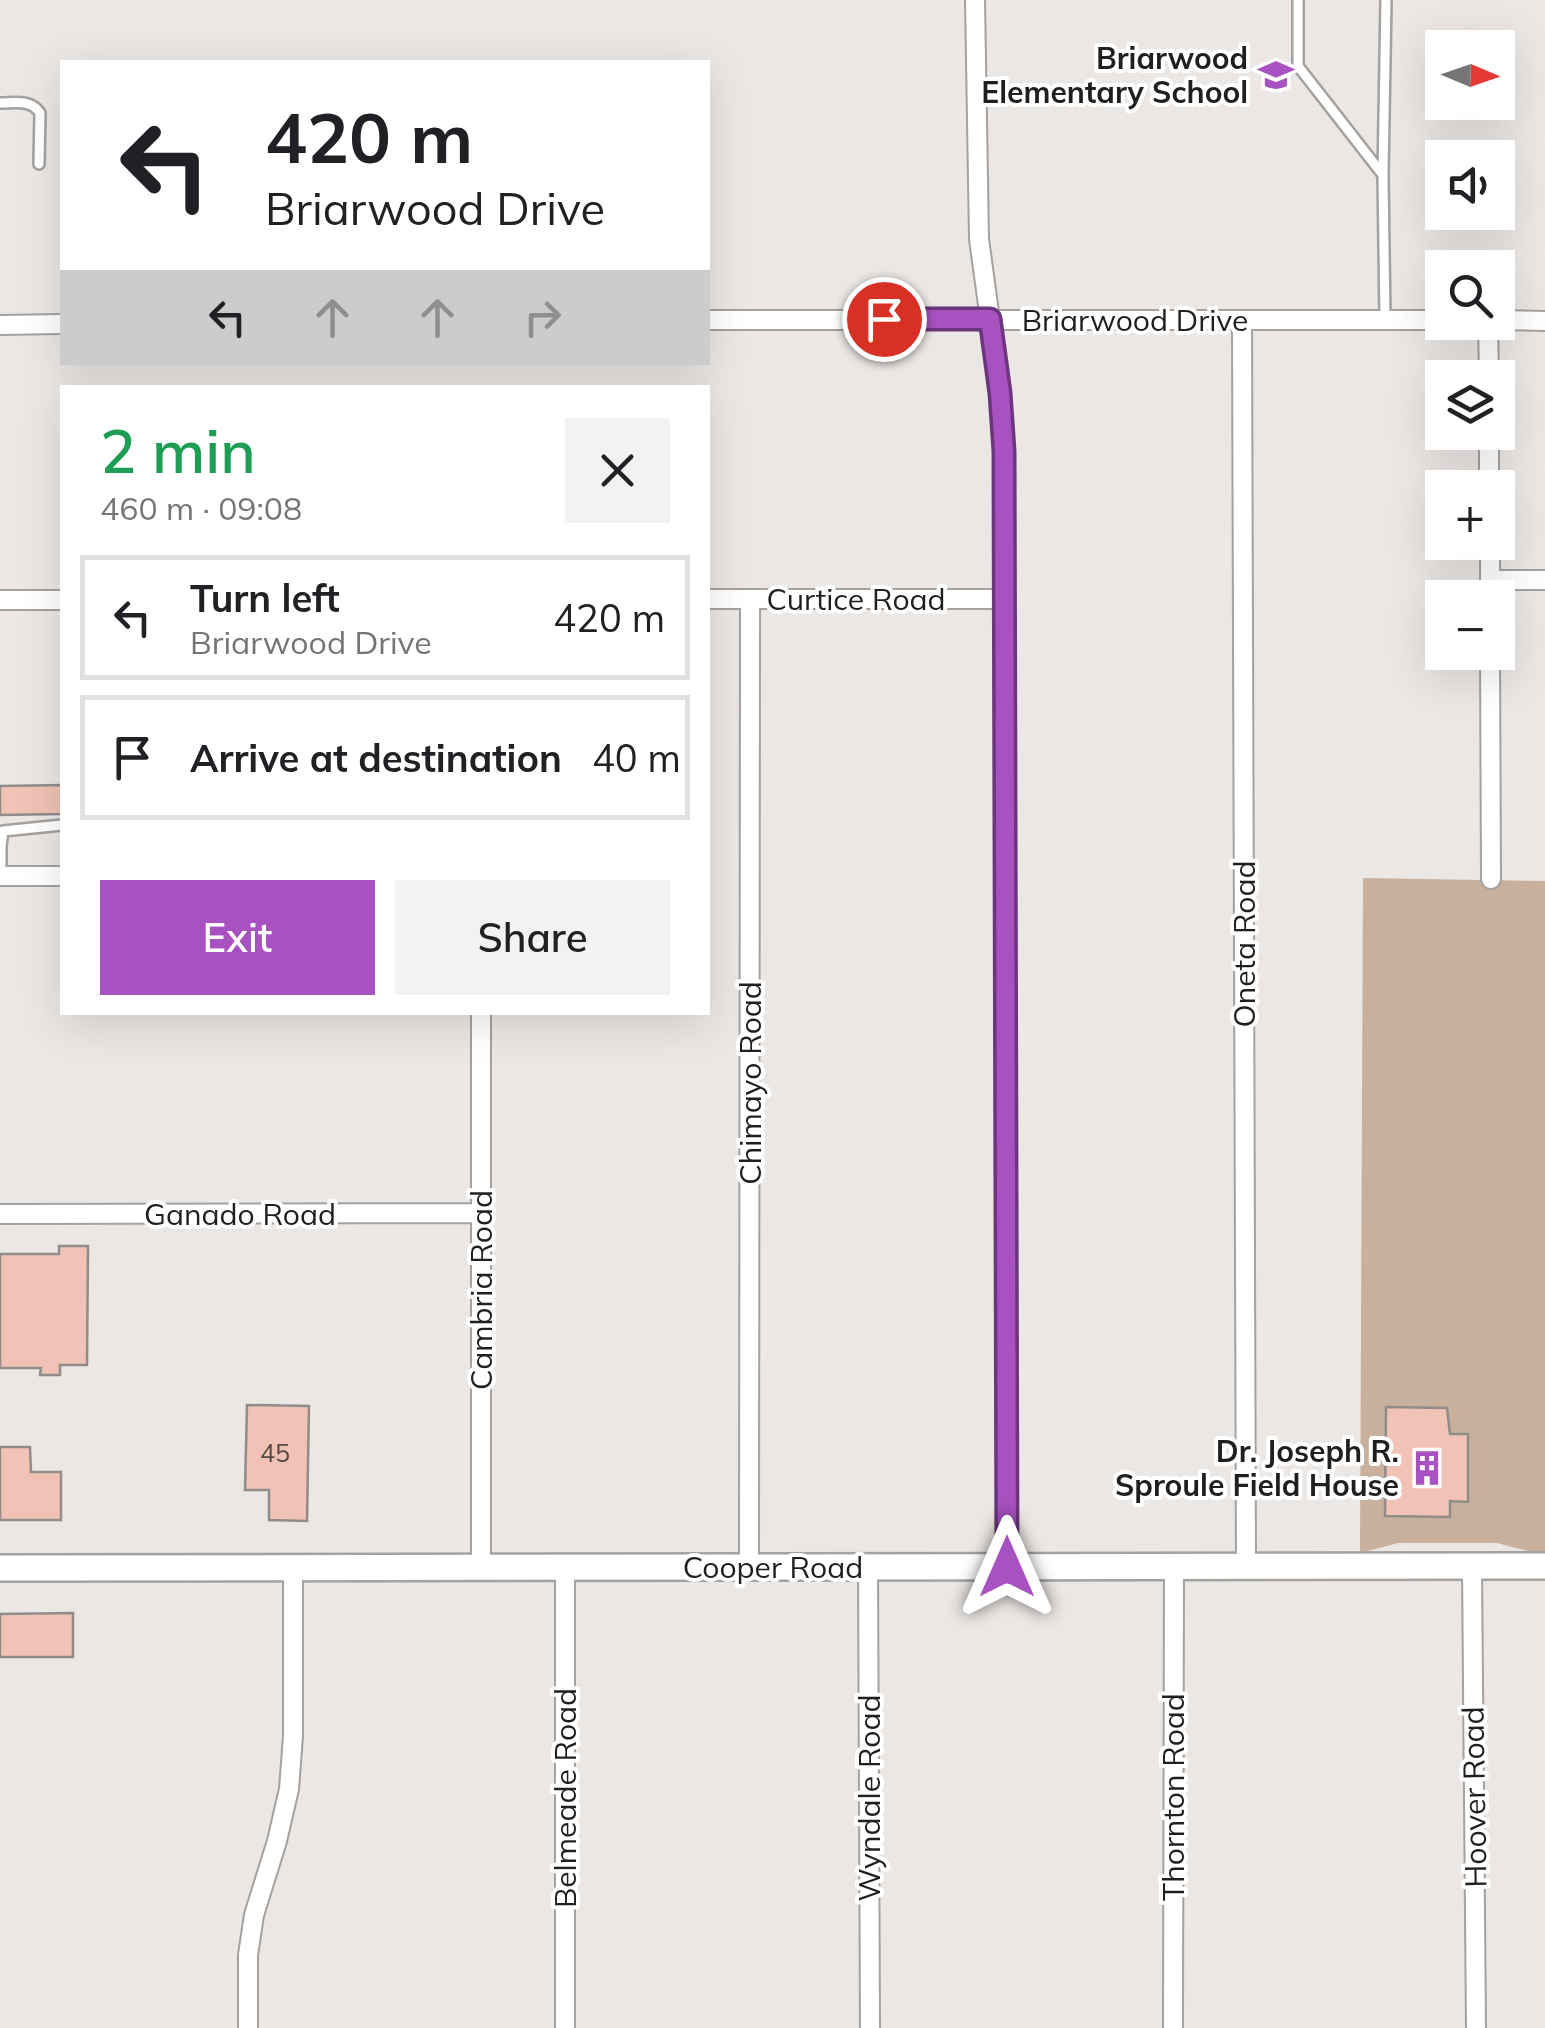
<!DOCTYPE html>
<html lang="en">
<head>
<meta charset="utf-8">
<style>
	body { margin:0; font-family:Mulish,sans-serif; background:#f2f2f2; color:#202124; height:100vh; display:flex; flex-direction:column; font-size:38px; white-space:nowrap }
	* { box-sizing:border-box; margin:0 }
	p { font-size:32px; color:#757577 }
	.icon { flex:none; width:55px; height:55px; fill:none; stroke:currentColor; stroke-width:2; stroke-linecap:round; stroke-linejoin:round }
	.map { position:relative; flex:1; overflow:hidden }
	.details { position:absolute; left:60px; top:385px; width:650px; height:630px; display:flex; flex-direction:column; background:#fff; border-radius:0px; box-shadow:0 10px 40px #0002 }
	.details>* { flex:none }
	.banner { position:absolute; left:60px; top:60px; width:650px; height:305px; border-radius:0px; box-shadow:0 10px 40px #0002; background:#fff; color:#202124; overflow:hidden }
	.needle { width:65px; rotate:92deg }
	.buttons { position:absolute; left:1425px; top:30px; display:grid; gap:20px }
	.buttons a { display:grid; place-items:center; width:90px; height:90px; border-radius:0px; background:#fff; box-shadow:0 10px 40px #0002; font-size:50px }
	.pin { position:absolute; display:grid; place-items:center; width:85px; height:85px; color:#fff; margin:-42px; border:5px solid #fff; border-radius:50%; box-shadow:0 2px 10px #0007 }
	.me { position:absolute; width:110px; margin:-55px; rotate:0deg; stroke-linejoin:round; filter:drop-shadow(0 0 8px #0008) }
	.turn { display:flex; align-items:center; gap:35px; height:210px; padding:0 40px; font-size:45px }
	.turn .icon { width:130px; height:130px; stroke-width:2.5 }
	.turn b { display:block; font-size:70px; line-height:85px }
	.lanes { display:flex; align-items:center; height:95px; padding:0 40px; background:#0003; justify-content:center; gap:50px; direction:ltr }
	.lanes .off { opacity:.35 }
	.round { display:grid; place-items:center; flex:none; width:105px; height:105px; border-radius:0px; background:#f2f2f2 }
	.summary { display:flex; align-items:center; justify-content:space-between; height:170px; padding:0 40px }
	h1 { font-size:60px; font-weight:600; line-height:75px; color:#1e9e55 }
	.primary-button { display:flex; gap:20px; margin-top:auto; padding:20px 40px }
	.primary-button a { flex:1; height:115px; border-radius:0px; background:#a752c0; color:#fff; font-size:40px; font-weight:600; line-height:115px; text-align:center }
	.primary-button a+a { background:#f2f2f2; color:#202124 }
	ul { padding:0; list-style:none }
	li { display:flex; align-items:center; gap:30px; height:125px; margin:0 20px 15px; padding:0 20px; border:5px solid #e0e0e0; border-radius:0px }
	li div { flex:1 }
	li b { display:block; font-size:38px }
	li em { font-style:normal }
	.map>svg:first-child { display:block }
	.green { fill:#c9b09c }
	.building { fill:#f0c3b6; stroke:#908c8a; stroke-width:2.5 }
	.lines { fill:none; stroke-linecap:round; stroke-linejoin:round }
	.lane-casing { stroke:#a4a19e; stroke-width:14 }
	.street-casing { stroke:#a4a19e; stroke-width:22 }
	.secondary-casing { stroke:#a4a19e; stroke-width:30 }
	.lane { stroke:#fff; stroke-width:9 }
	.street { stroke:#fff; stroke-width:18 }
	.secondary { stroke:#fff; stroke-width:25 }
	.route-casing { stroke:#6d357d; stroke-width:25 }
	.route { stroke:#a752c0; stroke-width:18 }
	.labels { text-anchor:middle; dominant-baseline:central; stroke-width:8; stroke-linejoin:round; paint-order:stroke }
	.number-label { font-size:25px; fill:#554844 }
	.poi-label { font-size:30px; font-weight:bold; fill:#211f1e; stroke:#fff; text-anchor:end }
	.street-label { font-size:30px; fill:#211f1e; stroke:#fff }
</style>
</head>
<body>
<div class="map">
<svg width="1545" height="2028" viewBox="0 0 1545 2028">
	<rect width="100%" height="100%" fill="#ebe7e5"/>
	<path class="green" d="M1363,878L1545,881V1553L1532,1552L1497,1543H1398L1360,1553Z"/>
	<path class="building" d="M62,785V814L0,815V786Z
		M59,1246H88L87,1365H60V1375H40L41,1368H0V1254H59Z
		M247,1405L309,1406L307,1521L269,1520V1490H245Z
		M1386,1407L1447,1408L1450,1434H1468V1502L1450,1501V1517L1385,1516Z
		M0,1447H30L31,1472H61V1520H0Z
		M73,1613V1657H0V1614Z"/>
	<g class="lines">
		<defs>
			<path id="lane" d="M1298,0V66L1383,175
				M0,103C15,103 31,99 40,113L39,164
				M1385,320L1383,175L1386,0
				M1,876V846L3,831L62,825"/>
			<path id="street" d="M975,0L979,239L1000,393L1004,451L1007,1567
				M708,320H1442
				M1498,320L1545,321
				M1242,321L1246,1567
				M1488,322L1489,378
				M0,325L62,324
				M1489,432V488
				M1490,542V598
				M1490,580H1545
				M708,599H1004
				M0,600H62
				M1490,652L1491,879
				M0,876H62
				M481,1012V1568
				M0,1214L481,1213
				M749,1567L750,599
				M868,1567L870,2028
				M1472,1567L1476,2028
				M565,1568V2028
				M248,2028V1955L254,1915L277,1841L289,1789L293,1736V1568
				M1173,2028L1174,1567"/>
			<path id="secondary" d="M0,1568L1545,1566"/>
		</defs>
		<use href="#lane" class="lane-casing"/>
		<use href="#street" class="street-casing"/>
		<use href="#secondary" class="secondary-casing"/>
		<use href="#lane" class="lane"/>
		<use href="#street" class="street"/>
		<use href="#secondary" class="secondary"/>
	</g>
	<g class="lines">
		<defs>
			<path id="route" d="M884,319H990L1000,393L1004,451L1007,1567"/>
		</defs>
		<use href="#route" class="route-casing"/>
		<use href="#route" class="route"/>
	</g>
	<defs>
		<symbol id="school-bare" viewBox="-9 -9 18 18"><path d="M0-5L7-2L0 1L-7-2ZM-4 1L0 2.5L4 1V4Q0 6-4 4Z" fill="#a752c0" stroke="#fff" stroke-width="2.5" paint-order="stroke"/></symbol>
		<symbol id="building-bare" viewBox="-9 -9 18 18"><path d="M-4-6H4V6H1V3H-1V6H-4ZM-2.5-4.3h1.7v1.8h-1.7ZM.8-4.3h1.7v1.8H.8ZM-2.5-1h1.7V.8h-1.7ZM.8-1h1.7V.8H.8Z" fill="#a752c0" stroke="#fff" stroke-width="2.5" paint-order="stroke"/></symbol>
	</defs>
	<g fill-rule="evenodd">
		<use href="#school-bare" x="1251" y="50" width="50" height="50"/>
		<use href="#building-bare" x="1402" y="1443" width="50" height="50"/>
	</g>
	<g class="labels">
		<g class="number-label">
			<text x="275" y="1452">45</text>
		</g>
		<g class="poi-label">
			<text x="1248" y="58">Briarwood<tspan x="1248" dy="34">Elementary School</tspan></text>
			<text x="1399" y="1451">Dr. Joseph R.<tspan x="1399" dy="34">Sproule Field House</tspan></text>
		</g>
		<g class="street-label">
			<text x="1135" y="320">Briarwood Drive</text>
			<text x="856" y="599">Curtice Road</text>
			<text transform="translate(1244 944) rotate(-90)">Oneta Road</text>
			<text transform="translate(750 1083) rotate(-90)">Chimayo Road</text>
			<text x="240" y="1214">Ganado Road</text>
			<text transform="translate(481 1290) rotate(-90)">Cambria Road</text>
			<text x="773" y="1567">Cooper Road</text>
			<text transform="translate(1173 1797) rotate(-90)">Thornton Road</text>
			<text transform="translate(1474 1797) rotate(-91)">Hoover Road</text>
			<text transform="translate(565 1798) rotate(-90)">Belmeade Road</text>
			<text transform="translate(869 1798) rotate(-90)">Wyndale Road</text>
		</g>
	</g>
</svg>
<div class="buttons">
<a><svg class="needle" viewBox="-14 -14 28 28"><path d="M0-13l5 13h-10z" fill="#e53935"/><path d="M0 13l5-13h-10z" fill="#757577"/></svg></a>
<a><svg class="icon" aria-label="sound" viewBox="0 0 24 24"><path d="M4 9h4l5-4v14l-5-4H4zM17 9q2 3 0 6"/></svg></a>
<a><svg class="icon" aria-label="search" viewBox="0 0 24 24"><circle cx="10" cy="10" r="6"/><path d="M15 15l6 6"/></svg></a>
<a><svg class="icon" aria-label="layers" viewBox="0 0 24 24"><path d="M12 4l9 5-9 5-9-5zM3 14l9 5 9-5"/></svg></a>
<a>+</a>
<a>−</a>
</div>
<div class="pin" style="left:884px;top:319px;background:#d93025"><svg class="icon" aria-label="arrive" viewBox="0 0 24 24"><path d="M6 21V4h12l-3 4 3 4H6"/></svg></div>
<svg class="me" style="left:1007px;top:1567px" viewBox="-20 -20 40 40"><path d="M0-17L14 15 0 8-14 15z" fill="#a752c0" stroke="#fff" stroke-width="4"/></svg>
<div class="banner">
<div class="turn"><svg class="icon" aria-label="left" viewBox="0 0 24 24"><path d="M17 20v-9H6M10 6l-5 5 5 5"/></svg><div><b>420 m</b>Briarwood Drive</div></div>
<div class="lanes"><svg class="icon" aria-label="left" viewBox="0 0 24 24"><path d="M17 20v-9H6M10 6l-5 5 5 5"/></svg><svg class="icon off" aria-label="ahead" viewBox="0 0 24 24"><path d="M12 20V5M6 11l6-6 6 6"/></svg><svg class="icon off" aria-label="ahead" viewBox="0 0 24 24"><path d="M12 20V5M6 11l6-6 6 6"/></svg><svg class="icon off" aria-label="right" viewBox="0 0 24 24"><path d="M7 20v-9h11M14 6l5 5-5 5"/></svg></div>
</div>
<section class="details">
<div class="summary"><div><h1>2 min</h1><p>460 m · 09:08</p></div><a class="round"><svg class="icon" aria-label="close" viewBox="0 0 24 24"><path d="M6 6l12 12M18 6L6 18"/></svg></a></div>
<ul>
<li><svg class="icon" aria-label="left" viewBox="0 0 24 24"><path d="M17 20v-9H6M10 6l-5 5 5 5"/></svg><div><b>Turn left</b><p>Briarwood Drive</p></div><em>420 m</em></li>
<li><svg class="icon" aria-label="arrive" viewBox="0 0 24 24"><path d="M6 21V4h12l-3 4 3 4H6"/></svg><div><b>Arrive at destination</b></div><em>40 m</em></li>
</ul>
<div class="primary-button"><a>Exit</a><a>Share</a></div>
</section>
</div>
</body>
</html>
